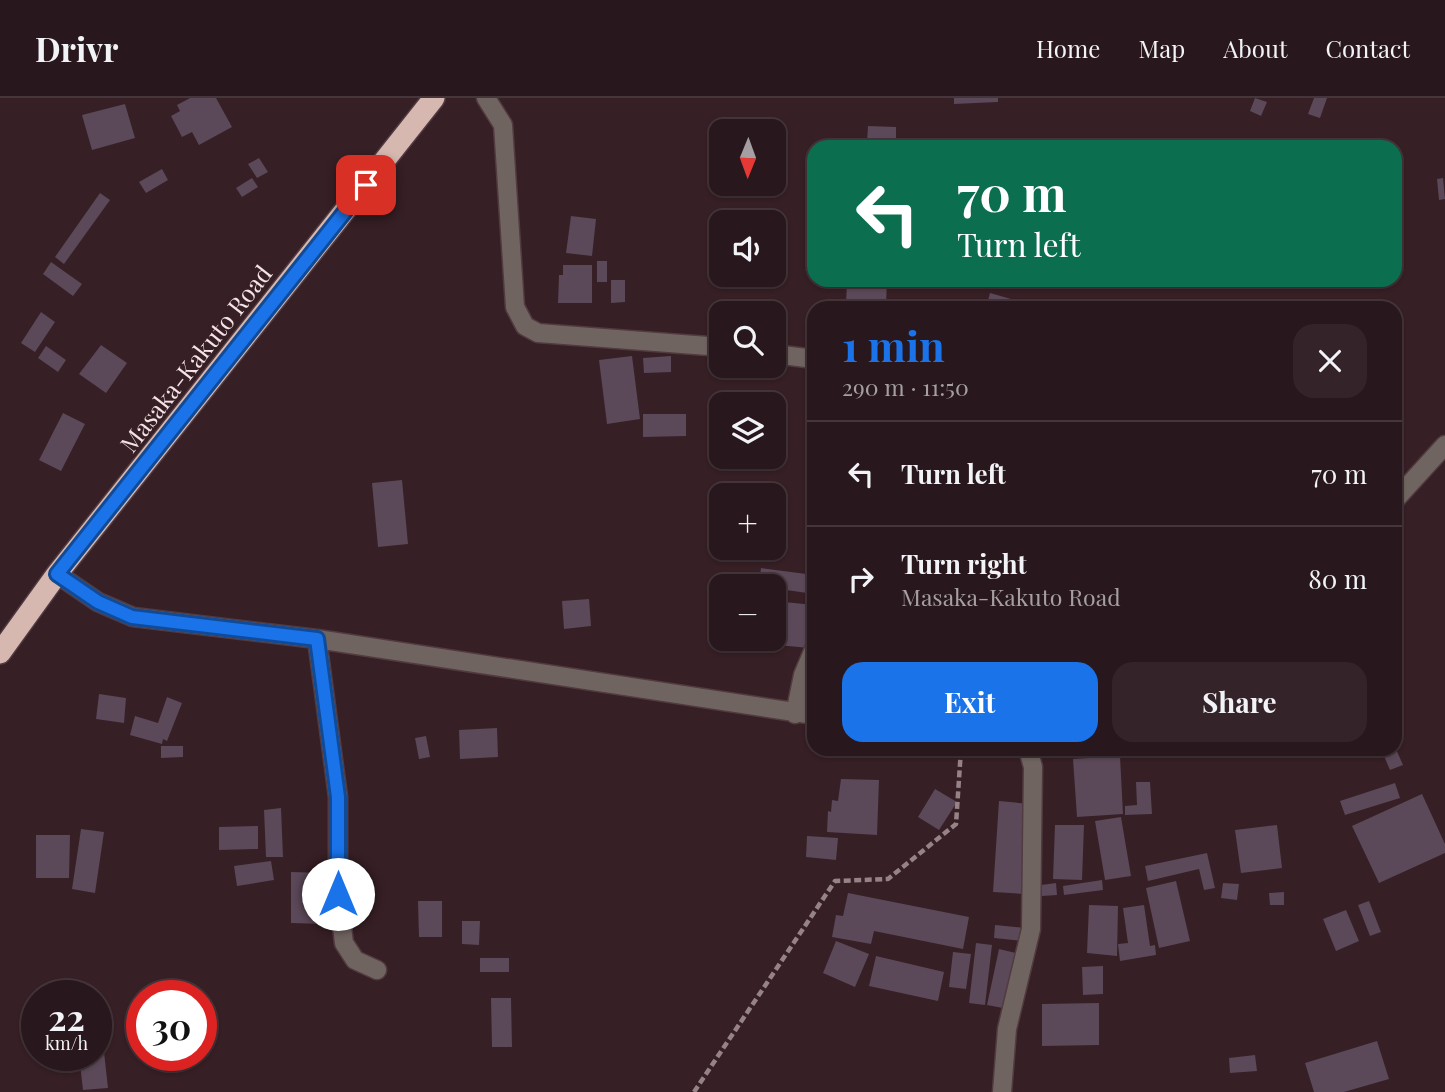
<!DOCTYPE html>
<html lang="en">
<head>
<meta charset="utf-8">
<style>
	body { margin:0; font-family:"Playfair Display",serif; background:#342429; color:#f1f3f6; height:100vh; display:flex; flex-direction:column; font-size:26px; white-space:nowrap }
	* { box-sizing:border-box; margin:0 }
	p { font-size:23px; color:#a59fa3 }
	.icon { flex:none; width:38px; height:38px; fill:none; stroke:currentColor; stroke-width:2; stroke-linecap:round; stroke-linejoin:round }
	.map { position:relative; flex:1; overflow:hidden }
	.drawer { position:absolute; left:807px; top:203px; width:595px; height:455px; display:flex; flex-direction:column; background:#28171c; border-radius:21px; box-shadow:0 2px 5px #0004,0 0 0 2px #44363b }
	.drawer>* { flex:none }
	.banner { position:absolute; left:807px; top:42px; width:595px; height:147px; border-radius:21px; box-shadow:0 2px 5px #0004,0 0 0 2px #44363b; background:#0b6e4f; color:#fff; overflow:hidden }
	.needle { width:46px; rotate:181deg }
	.controls { position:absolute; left:709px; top:21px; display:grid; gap:14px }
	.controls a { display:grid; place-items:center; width:77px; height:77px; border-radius:14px; background:#28171c; box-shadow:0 2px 5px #0004,0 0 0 2px #44363b; font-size:35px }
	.speed { position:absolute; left:21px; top:882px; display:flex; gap:14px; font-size:35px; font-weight:700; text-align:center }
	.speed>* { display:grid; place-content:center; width:91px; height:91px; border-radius:50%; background:#28171c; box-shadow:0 2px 5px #0004,0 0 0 2px #44363b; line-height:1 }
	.speed small { font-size:18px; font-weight:400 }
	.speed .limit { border:10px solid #d22; background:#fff; color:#111 }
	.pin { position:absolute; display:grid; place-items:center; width:60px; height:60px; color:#fff; margin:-30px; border-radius:14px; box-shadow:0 4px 10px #0006 }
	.me { position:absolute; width:77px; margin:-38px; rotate:0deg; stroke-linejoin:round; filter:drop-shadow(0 0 5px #0008) }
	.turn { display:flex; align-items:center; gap:24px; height:147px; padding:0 35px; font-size:32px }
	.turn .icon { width:91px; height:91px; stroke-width:2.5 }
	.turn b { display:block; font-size:49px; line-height:60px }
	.round { display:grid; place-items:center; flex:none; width:74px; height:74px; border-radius:21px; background:#342429 }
	.headline { display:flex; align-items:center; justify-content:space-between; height:119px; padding:0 35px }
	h1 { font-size:42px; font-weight:700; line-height:52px; color:#1a73e8 }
	.action { display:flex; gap:14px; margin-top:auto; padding:14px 35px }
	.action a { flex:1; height:80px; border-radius:21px; background:#1a73e8; color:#fff; font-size:28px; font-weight:700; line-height:80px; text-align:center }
	.action a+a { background:#342429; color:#f1f3f6 }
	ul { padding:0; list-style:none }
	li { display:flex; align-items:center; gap:21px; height:105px; padding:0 35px; border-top:2px solid #44363b }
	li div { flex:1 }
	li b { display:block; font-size:26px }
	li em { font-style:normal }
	header { display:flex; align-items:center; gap:42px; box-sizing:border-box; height:98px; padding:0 35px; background:#28171c; border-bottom:2px solid #44363b }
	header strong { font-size:33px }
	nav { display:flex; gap:38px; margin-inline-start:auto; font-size:24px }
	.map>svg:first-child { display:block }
	.building { fill:#5b4858 }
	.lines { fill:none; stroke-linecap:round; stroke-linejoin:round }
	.minor-casing { stroke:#513a40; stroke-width:21 }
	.highway-casing { stroke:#513a40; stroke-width:24 }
	.path { stroke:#968388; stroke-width:4.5; stroke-dasharray:7 3.5; stroke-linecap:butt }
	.minor { stroke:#706460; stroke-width:18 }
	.highway { stroke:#d6b8b0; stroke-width:21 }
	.route-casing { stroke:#114b97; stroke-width:18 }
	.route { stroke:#1a73e8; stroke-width:12 }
	.labels { text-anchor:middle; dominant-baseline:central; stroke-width:7; stroke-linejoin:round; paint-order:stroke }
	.street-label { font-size:24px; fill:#f4e3e7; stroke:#361f25 }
</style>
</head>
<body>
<header>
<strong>Drivr</strong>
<nav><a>Home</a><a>Map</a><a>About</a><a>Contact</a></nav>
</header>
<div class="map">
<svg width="1445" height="994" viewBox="0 0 1445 994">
	<rect width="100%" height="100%" fill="#361f25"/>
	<path class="building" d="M190,0H216L232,29L199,47L192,34L182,39L171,18L180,13L177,7Z
		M954,0H998V4L954,6Z
		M1255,0L1267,4L1261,18L1250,13Z
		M1314,0H1327L1320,20L1308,16Z
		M125,6L135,40L92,52L82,17Z
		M868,28L896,29V44H867Z
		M259,60L268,74L257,80L248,66Z
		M162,71L168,82L146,95L139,84Z
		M252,80L258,89L242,99L236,90Z
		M1443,80L1445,101L1439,102L1437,81Z
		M100,95L110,102L64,166L55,159Z
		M571,118L596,121L592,158L566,155Z
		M597,163H607V184H597Z
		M51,164L82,186L73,198L43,176Z
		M563,167H592V205H558L559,177H563Z
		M611,182H625V204L611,205Z
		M847,182H887L886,208L846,207Z
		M990,195L1029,206L1028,210H986Z
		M41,214L55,224L35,254L21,245Z
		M101,247L127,265L106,295L79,276Z
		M46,248L66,262L58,274L38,260Z
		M632,258L640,321L607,326L599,262Z
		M671,258V274L644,275L643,260Z
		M63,315L85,326L61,373L39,362Z
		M643,316H686V338L643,339Z
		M402,382L408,446L378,449L372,385Z
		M761,470L814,477V496L759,488Z
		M589,501L591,528L564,531L562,503Z
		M774,503L814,507L809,550L736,543L774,541Z
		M99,596L126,600L124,625L96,621Z
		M167,599L182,605L167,643L163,641L162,646L130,637L135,618L158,625Z
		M497,630L498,659L460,661L459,632Z
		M426,638L430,659L419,661L415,640Z
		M161,648H183V659L161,660Z
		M1381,651H1396L1403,667L1390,672Z
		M1120,658L1123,716L1077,719L1073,661Z
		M841,681L879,682L877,737L827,734L828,713L831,714L832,702L838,703Z
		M1136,684H1150L1152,716L1125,717V708L1137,707Z
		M1395,685L1400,700L1345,717L1340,703Z
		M935,691L957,704L939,732L918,719Z
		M1422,696L1445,746V755L1379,785L1352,728Z
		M999,703L1030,706L1024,796L993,794Z
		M281,710L283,759H266L264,712Z
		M1121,719L1131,778L1105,782L1095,723Z
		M1055,727H1084L1082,782L1053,781Z
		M1277,727L1282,770L1241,775L1235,732Z
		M258,728V751L219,752V729Z
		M81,731L104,734L95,795L72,791Z
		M36,737H70L69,780H36Z
		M807,738L838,740L836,762L806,759Z
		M1207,755L1215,790L1204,792L1199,771L1148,783L1145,768Z
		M271,763L274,782L237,788L234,768Z
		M291,774L326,775L325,826L291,825Z
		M1102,782L1103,792L1064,797L1063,788Z
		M1176,783L1190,843L1159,850L1146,790Z
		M1056,785L1057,797L1042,798L1041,787Z
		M1223,785L1239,786L1237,802L1221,800Z
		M1284,794V807H1270L1269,795Z
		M848,795L969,819L963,851L874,833L871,846L832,839L836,817L843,818Z
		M418,803H442V839H419Z
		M1369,803L1381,834L1370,838L1358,807Z
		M1089,807L1118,808L1117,858L1087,855Z
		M1144,807L1150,848L1155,847L1156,857L1120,863L1118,846L1128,845L1123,810Z
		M1346,812L1359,843L1336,853L1323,821Z
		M462,823H480L479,847L462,846Z
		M995,827L1025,830L1024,843L994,840Z
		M836,843L869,856L855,889L823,875Z
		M976,845L992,847L985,907L969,905Z
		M999,851L1020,856L1008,911L987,907Z
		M953,854L971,856L966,891L949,889Z
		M876,858L944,874L938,903L869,888Z
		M480,860H509V874H480Z
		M1103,868V896L1083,897L1082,869Z
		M491,900H511L512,949H492Z
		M1099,905V947L1042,948V906Z
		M96,936H102L108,990L83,992L79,957H96Z
		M1377,943L1389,981L1344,994H1314L1305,965Z
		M1255,957L1257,973L1230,975L1229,960Z"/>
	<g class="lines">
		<defs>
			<path id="minor" d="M486,0L503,27L515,209L525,228L538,235L721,249
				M774,256L814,261
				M1395,402L1445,347
				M57,476L98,504L133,519L317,541L814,617
				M317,541L338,699V796L344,845L355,862L377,872
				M795,616L803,577L814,551
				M1002,994L1007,931L1031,831L1033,669L1028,651"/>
			<path id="highway" d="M0,555L57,476L434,0"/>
		</defs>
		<use href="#minor" class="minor-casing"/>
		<use href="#highway" class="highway-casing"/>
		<path class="path" d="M694,994L835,783L888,781L956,726L961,651"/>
		<use href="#minor" class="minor"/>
		<use href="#highway" class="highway"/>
	</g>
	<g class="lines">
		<defs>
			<path id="route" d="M338,796V699L317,541L132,519L98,504L57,476L366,87"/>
		</defs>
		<use href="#route" class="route-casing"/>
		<use href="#route" class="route"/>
	</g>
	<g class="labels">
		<g class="street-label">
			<text transform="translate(195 260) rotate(-52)">Masaka-Kakuto Road</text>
		</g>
	</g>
</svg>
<div class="controls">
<a><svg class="needle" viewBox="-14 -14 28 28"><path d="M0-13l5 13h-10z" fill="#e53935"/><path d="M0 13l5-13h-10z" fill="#a59fa3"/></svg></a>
<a><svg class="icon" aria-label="sound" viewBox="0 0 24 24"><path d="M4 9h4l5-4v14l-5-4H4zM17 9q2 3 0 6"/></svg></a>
<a><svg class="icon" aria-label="search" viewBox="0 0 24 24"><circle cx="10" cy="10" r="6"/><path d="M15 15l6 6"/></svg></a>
<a><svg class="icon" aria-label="layers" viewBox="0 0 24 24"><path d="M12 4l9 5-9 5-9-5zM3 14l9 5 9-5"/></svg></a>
<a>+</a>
<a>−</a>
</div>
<div class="speed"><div>22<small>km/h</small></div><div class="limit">30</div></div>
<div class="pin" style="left:366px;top:87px;background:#d93025"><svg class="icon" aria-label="arrive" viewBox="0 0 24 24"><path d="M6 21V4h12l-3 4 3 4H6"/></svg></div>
<svg class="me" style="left:338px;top:796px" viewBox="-20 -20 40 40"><circle r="19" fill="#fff"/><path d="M0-13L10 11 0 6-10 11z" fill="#1a73e8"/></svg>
<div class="banner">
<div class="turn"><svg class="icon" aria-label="left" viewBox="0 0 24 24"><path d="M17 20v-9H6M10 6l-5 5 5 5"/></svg><div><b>70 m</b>Turn left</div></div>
</div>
<section class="drawer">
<div class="headline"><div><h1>1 min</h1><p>290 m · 11:50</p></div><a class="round"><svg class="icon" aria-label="close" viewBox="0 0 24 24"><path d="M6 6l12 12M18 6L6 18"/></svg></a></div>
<ul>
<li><svg class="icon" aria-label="left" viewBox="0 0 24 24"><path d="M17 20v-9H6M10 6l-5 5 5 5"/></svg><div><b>Turn left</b></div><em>70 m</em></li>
<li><svg class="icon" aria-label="right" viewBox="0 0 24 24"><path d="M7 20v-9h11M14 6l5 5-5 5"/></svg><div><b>Turn right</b><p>Masaka-Kakuto Road</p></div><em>80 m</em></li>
</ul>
<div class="action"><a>Exit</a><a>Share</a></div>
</section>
</div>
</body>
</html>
